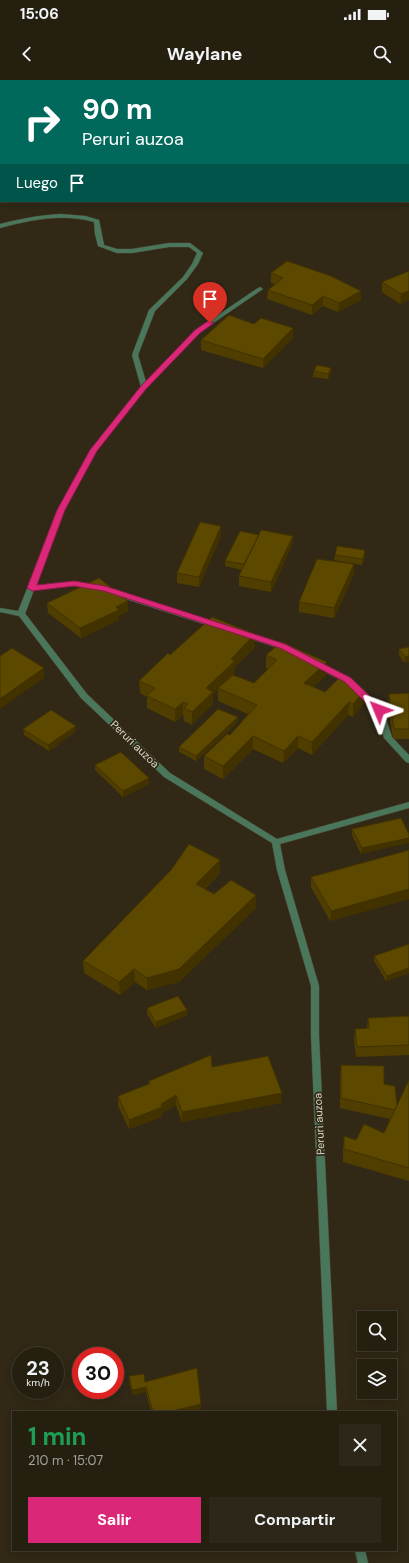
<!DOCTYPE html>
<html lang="es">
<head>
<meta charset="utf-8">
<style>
	body { margin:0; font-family:"DM Sans",sans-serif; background:#2d2719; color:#f1f3f6; height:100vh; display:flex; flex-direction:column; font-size:15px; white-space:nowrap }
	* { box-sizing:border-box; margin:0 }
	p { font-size:13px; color:#a3a29f }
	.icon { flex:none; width:22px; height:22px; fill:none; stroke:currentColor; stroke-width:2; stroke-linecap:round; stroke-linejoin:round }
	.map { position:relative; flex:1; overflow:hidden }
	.drawer { position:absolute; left:12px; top:1331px; width:385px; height:140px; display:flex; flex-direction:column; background:#251f10; border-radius:0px; box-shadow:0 2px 10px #0003,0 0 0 1px #423d30 }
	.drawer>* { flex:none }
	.guide { position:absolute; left:0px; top:0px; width:409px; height:122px; box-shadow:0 2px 10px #0003,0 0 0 1px #423d30; background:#00695c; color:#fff; overflow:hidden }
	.fabs { position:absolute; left:357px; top:1231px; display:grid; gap:8px }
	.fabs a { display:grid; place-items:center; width:40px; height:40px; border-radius:0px; background:#251f10; box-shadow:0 2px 10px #0003,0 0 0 1px #423d30; font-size:20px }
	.speed { position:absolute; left:12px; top:1267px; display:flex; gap:8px; font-size:20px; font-weight:700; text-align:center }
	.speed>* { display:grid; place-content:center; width:52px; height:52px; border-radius:50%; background:#251f10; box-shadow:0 2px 10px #0003,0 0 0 1px #423d30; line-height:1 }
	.speed small { font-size:10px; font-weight:400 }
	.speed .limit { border:6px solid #d22; background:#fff; color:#111 }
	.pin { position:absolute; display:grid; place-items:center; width:34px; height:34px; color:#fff; margin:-41px -17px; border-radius:50% 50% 50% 0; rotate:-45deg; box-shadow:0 0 4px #0007 }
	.pin .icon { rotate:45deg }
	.me { position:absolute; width:44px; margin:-22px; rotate:314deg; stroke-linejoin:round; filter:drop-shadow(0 0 3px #0008) }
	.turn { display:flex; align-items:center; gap:14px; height:84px; padding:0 16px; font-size:18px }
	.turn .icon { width:52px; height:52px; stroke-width:2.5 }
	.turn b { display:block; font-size:28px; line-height:34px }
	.then { display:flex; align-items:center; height:38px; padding:0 16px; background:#0003; gap:8px; font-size:15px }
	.round { display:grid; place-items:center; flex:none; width:42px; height:42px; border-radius:0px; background:#2d2719 }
	.summary { display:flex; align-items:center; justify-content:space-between; height:68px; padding:0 16px }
	h1 { font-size:24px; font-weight:700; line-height:30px; color:#1e9e55 }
	.primary-button { display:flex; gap:8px; margin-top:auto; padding:8px 16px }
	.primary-button a { flex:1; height:46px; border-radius:0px; background:#db2777; color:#fff; font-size:16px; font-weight:700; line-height:46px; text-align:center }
	.primary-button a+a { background:#2d2719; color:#f1f3f6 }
	.status { display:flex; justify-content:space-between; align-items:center; height:28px; padding:0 20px; background:#251f10; direction:ltr }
	.status svg { height:11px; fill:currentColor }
	header { display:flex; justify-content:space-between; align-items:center; height:52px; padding:0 16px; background:#251f10; font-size:18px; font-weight:700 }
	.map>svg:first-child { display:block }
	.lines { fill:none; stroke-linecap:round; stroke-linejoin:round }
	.service-casing { stroke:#4c4533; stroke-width:1 }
	.minor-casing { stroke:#4c4533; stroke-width:1 }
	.service { fill:#4a765c; fill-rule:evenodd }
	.minor { fill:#4a765c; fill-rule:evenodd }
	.wall { fill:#503e00 }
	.shaded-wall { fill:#413200 }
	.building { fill:#5d4800; stroke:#413200 }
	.route { fill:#db2777; stroke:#8e194d }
	.labels { text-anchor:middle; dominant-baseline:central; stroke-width:3.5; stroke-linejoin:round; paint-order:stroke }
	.street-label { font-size:11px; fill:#dbd6cb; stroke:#312916 }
</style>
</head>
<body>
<div class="status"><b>15:06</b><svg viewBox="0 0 49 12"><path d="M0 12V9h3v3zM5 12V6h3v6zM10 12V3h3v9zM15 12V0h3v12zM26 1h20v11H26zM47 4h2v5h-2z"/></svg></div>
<header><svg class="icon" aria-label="back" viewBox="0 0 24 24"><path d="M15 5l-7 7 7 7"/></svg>Waylane<svg class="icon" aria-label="search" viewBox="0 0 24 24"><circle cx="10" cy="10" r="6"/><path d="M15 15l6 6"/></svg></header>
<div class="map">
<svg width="409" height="1483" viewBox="0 0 409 1483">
	<rect width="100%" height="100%" fill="#312916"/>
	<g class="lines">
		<defs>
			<path id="service" d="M61,134L85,136L99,140L104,165L117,169H132L169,163H190L203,173L198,184L187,199L155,231L138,275L146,302L196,250L258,208L260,207L263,209L200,252L146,308L96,371L64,430L25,534L21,536L17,534L58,430L90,370L141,307L132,275L149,230L183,197L192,184L197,173L189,167H169L132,173H117L98,166L95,154L94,142C62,133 31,140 0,148V144C20,139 40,135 61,134Z"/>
			<path id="minor" d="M74,502L94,505L98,507L94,509L74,506L32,510L28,508L32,506Z
				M104,508H110L219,543L220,545L216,547H213L104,512L103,510Z
				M0,528L24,532L87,614L170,693L277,759L409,722V728L280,764L285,790L319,906V956L337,1332H327L311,956V906L277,790L272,763L164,697L81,618L19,536L0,532Z
				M242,552H248L290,566L291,568L287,570H284L242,556L241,554Z
				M315,583H321L351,598L382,628L392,657L409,675V683L406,682L384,658L376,631L345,602L315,587L314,585Z
				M355,1470H365L368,1483H358Z"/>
		</defs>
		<use href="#service" class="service-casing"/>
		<use href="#minor" class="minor-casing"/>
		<use href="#service" class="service"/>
		<use href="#minor" class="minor"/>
	</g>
	<path class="wall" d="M409,191V220L400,224L382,212V202Z
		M271,193L361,220L338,232L323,226L312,235L267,219L268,210L275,204L271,203Z
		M293,258L263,288L201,270V260Z
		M331,288V293L328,299L313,297L314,291Z
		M259,455L293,456L292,465L271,512L239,506V496L242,490L225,486V481Z
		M221,456L199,507L177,503V493Z
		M335,475L365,476L362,485L334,480Z
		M354,494L334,538L299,532V522Z
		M47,523L128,531L119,536V540L81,558L48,533Z
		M255,567L235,587L234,593L233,595L254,603L268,589L266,588V575L326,595L313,607L325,612L364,623L353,637L348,635L312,675L298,668L283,683L253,669L223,699L204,689V676L230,655L248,634L218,621V609L213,614V624L192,645L184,641L183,634L175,642L147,628V617L140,613L139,601L170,575Z
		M409,567L404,583L399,575V569Z
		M409,613V659H393L388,624L389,614Z
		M237,643L196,681L179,672V667Z
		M76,646V651L49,671L24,655L23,649Z
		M95,685L149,704L123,717L95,690Z
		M352,749L409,754L361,774L352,755Z
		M409,770V819L330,841L311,807V797Z
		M220,780V793L205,809L214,814L256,828L179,902L147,910L135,902L120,915L84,893L83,881Z
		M409,864V893L386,901L374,881V876Z
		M147,928L187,935L156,948L147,934Z
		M409,936V975L356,977L354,959L355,949L367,948L368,938Z
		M341,985L384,1004L397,1025L409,1000V1101L343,1082V1069L344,1056L356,1060L384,1053L390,1039L340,1028V995Z
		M212,987L281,1023L182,1042L176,1025L162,1033V1037L129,1049L118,1026V1016L149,1004V1001Z
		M129,1296L145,1302L201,1324V1330L191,1332H151L146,1312L133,1315L129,1302Z"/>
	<path class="shaded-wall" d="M361,211V220L338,232L339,223Z
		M409,211V220L400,224L401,214Z
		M323,216V226L312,235V225Z
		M293,248V258L263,288V279Z
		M331,288V293L328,299V294Z
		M221,446V456L199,507V497Z
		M293,456L292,465L271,512V502Z
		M365,470V476L362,485L363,479Z
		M354,484V494L334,538V528Z
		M128,521V531L119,536V540L81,558L80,548L116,527Z
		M255,554V567L235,587L234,593L219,608H218V609L213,614V624L192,645V632L206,608L231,579Z
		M409,576V582L404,583L405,577Z
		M327,582L326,595L304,616V603Z
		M44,588V598L0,629V619Z
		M365,610L364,623L353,637V624Z
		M183,622V634L175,642V629Z
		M349,622L348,635L312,675V662Z
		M238,637L237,643L196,681V676Z
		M76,646V651L49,671L48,665Z
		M253,656V669L223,699V686Z
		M298,656V668L283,683L284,671Z
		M149,698V704L123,717V711Z
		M409,758V763L361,774L362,768Z
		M220,780V793L196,817V804Z
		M409,809V819L330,841L331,831Z
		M256,815V828L179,902L147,910V898Z
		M409,888V893L386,901L387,896Z
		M134,889L135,902L120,915L119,902Z
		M187,930V935L156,948V942Z
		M282,1013L281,1023L182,1042V1032Z
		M176,1015V1025L162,1033V1037L129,1049V1040Z
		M146,1307V1312L133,1315L132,1310Z
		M201,1324V1330L191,1332H168Z"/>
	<path class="building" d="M287,181L331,196L361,211L339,223L323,216L312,225L268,210L283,198L271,193Z
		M409,191V211L401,214L382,202Z
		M229,235L254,244L261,238L293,248L263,279L201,260Z
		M317,285L331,288L328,294L314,291Z
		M200,442L221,446L199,497L177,493Z
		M261,450L293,456L271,502L239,496Z
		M240,451L259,455L244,484L225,481Z
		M337,466L365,470L363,479L335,475Z
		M317,479L354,484L334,528L299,522Z
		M99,498L128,521L116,527L119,530L80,548L47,523Z
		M212,537L255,554L231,579L235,581L206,608L213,612L192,632L184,628L188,624L183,622L175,629L147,616L155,608L139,601L168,573L170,575Z
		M281,562L327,582L304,603L325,612L339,598L365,610L353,624L349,622L312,662L298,656L284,671L253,656L223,686L204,676L227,654L230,655L257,625L218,608L233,595L254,603L277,580L266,575Z
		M409,567V576L405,577L399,569Z
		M12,568L44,588L0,619V576Z
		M409,613V649H394L389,614Z
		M218,629L238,637L196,676L179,667Z
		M51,630L76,646L48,665L23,649Z
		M121,672L149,698L123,711L95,685Z
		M401,738L409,754V758L362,768L352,749Z
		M189,764L220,780L196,804L214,814L231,800L256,815L179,889L147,898L134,889L119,902L83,881L171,790Z
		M409,770V809L331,831L311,797Z
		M409,864V888L387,896L374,876Z
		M178,916L187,930L156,942L147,928Z
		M409,936V965L357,967L355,949L369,948L368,938Z
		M211,975L212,987L268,976L282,1013L182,1032L176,1015L161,1024L162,1027L129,1040L118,1016L149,1004V1001Z
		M341,985L384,986V1004L395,1006L397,1025L395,1030L341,1018Z
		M409,1000V1088L344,1069V1056L356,1060L364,1044L384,1053Z
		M197,1288L201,1324L168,1332H153L146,1307L132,1310L129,1296L144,1294L145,1302Z"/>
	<path class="route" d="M208,241L214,243L200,253L146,309L97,371L65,430L37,505L74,501L105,506L285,564L351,598L382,628L384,630L382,633H376L345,602L280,568L104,511L74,506L32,511L27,508L57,430L90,370L141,306L195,250Z"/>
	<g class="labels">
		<g class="street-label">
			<text transform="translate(135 664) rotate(44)">Peruri auzoa</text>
			<text transform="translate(319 1044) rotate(-93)">Peruri auzoa</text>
		</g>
	</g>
</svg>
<div class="fabs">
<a><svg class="icon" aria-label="search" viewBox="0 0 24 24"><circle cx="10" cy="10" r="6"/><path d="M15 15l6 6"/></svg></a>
<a><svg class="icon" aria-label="layers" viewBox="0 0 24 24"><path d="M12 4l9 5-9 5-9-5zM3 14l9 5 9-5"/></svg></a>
</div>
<div class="speed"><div>23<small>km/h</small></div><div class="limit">30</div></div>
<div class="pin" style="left:210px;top:243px;background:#d93025"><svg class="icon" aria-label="arrive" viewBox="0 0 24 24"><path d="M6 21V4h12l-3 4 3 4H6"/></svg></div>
<svg class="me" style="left:379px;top:630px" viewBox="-20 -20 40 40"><path d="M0-17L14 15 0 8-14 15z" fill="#db2777" stroke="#fff" stroke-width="4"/></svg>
<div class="guide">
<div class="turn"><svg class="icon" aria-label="right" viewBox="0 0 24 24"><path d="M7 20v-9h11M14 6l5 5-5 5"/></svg><div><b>90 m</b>Peruri auzoa</div></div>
<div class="then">Luego<svg class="icon" aria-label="arrive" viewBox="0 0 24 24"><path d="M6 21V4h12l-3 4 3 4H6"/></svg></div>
</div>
<section class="drawer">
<div class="summary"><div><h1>1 min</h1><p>210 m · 15:07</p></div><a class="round"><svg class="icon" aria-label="close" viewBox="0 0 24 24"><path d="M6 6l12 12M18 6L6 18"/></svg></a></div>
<div class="primary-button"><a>Salir</a><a>Compartir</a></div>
</section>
</div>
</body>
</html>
